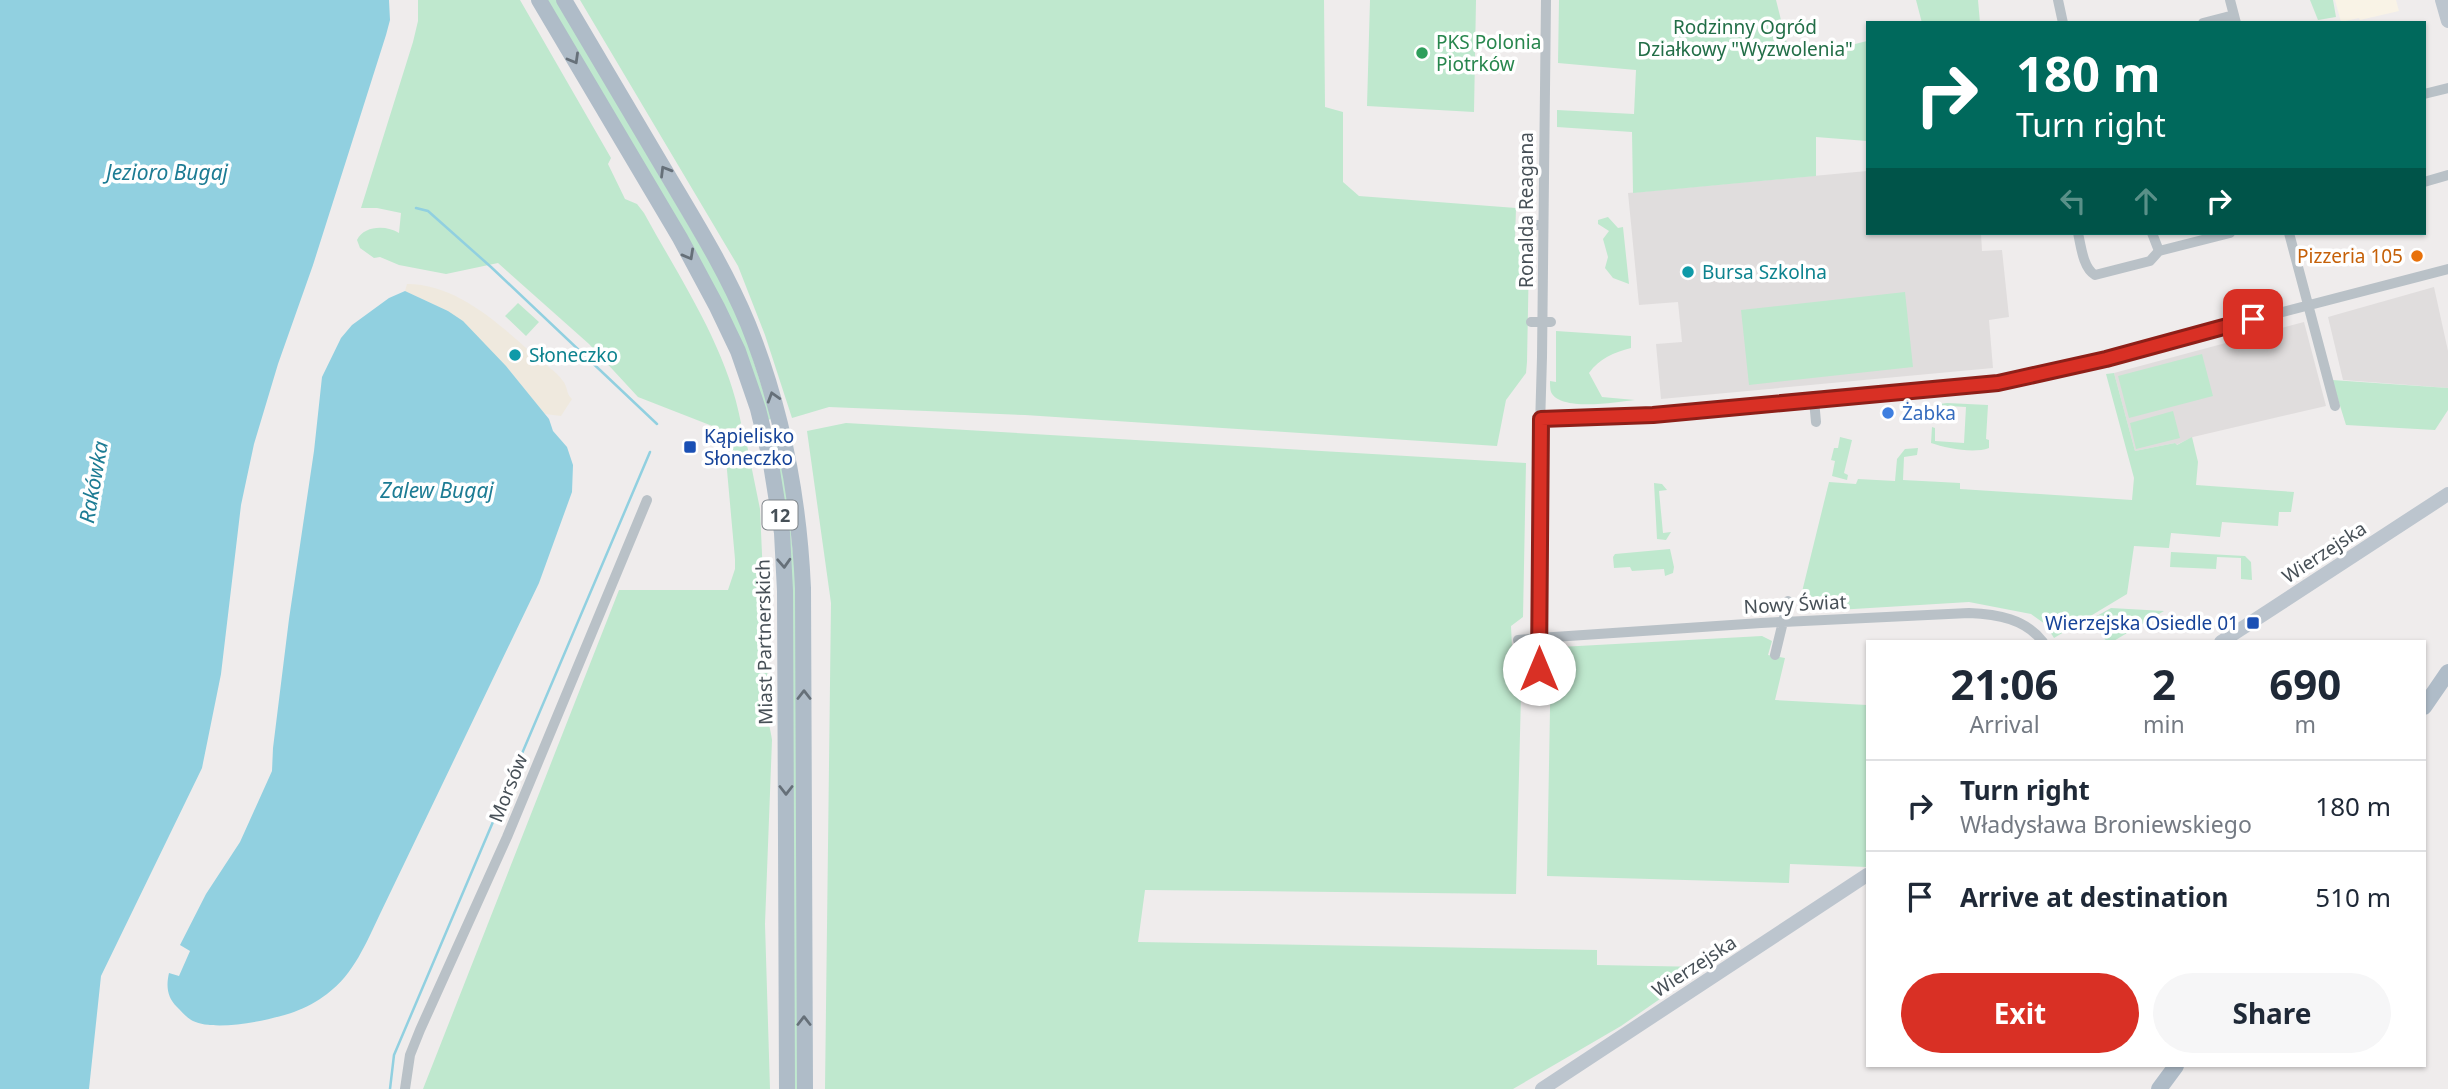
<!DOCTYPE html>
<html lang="en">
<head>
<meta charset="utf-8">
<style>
	body { margin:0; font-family:"Noto Sans",sans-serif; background:#f6f6f7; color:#1f2937; height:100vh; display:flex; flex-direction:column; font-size:26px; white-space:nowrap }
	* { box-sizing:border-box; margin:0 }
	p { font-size:23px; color:#747a83 }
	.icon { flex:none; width:38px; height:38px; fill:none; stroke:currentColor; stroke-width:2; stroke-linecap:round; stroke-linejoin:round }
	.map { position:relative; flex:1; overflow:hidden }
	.details { position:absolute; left:1866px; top:640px; width:560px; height:427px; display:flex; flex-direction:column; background:#fff; border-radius:0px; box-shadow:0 2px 5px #0004 }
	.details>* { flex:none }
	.banner { position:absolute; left:1866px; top:21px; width:560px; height:214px; border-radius:0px; box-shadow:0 2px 5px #0004; background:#00695c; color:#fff; overflow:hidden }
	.pin { position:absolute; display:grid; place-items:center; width:60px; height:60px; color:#fff; margin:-30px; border-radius:14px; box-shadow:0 4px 10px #0006 }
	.me { position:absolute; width:77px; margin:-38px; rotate:0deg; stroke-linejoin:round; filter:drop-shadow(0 0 5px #0008) }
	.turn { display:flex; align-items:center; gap:24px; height:147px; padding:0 35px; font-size:32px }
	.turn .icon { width:91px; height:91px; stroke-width:2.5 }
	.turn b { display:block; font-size:49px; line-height:60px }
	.lanes { display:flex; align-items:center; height:66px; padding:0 35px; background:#0003; justify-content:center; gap:35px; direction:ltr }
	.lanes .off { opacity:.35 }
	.eta { display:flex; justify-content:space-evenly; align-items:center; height:119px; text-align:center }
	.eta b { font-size:42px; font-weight:700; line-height:49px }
	.primary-button { display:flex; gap:14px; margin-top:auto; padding:14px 35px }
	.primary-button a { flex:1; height:80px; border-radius:42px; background:#d93025; color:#fff; font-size:28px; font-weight:700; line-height:80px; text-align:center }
	.primary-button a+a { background:#f6f6f7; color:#1f2937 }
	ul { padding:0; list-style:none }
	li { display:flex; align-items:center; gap:21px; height:91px; padding:0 35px; border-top:2px solid #e0e1e3 }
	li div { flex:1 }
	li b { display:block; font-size:26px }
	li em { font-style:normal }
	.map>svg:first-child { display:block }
	.commercial { fill:#f9f3e6 }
	.education { fill:#e0dddd }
	.green { fill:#bfe8ce }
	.sand { fill:#efe9de }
	.water { fill:#91d0e0 }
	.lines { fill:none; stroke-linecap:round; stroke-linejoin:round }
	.stream { stroke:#91d0e0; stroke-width:2.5 }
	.street { stroke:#b9c1c7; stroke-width:10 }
	.secondary { stroke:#bcc5ce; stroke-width:14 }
	.primary { stroke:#afbcc8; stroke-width:16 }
	.oneway { stroke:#667079 }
	.route-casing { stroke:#8d1f18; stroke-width:18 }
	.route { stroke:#d93025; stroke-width:12 }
	.leisure-dot { fill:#2e9e5b; stroke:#fff; stroke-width:2.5 }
	.food-dot { fill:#e8710a; stroke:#fff; stroke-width:2.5 }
	.culture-dot { fill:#0f9aa8; stroke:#fff; stroke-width:2.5 }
	.shop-dot { fill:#3f7fe0; stroke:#fff; stroke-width:2.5 }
	.transit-dot { fill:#1a4fb4; stroke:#fff; stroke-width:2.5 }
	.labels { text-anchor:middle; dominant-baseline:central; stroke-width:7; stroke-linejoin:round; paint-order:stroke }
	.shield { fill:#fff; stroke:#7e8489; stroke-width:2 }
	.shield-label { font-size:18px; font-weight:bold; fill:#475057 }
	.park-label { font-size:19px; fill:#226e47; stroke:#fff }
	.leisure-label { font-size:19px; fill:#27864d; stroke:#fff; text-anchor:start }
	.street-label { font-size:19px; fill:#475057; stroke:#fff }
	.food-label { font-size:19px; fill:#c56008; stroke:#fff; text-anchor:end }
	.culture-label { font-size:19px; fill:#0d838f; stroke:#fff; text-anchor:start }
	.shop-label { font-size:19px; fill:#366cbe; stroke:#fff; text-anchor:start }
	.transit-label { font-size:19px; fill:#164399; stroke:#fff; text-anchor:start }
	.water-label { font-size:21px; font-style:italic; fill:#1d7c94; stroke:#fff }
</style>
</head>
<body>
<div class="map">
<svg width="2448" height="1089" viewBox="0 0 2448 1089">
	<rect width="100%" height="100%" fill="#efecec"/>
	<path class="commercial" d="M2335,0H2396L2399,11L2360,20L2359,18L2341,22Z"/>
	<path class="education" d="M1867,171V233H1981L1982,251L2002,250L2009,317L1989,320L1993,368L1661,399L1656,344L1682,342L1678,302L1639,305L1628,193Z
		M2434,287L2448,351V388L2343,380L2328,317Z
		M2304,322L2326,406L2193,437L2176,445L2175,443L2135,451L2114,373Z"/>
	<path class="green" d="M418,0H520L611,158L608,164L625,199L637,204L644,213C680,279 727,347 741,423L737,428L720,429L638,397L589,344L498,263L446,274L399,265L380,257L374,258L360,248L357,240C364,225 387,225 399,233L401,213L377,208H361L413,42L418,21Z
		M546,0H556L719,277L745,334L772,419L767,420L757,385Z
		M580,0H1324L1325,107L1343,112V182L1359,196L1516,208L1515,241L1529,256L1527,362L1526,373L1506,400L1497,446L1025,415L829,407L792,418L765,335L738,266Z
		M1370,0H1476L1474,112L1367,106Z
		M1559,0H1776L1791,60L1867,41V141L1816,137V176L1633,193L1632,132L1557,127V110L1634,114L1636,70L1558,63Z
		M1916,0H1978L1980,23H1922Z
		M2310,0H2333L2336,17L2318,20Z
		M1608,217L1618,228L1623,227L1629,284L1613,278L1605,268L1608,257L1603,239L1609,231L1598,224V220Z
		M1905,292L1913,367L1749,385L1741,310Z
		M518,303L539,322L526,336L505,316Z
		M1556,331L1631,336V348C1614,352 1599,359 1589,373L1602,397L1635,400C1617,402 1560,412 1551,392C1550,389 1550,384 1550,381L1556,382Z
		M2202,354L2213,396L2129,418L2118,376Z
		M2114,373L2135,451L2175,443L2177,445L2192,437L2198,462L2196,485L2294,492L2291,512H2279L2278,526L2222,522L2220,537L2171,533L2169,548L2134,546L2127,594L2054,638L2045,624L2031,614L1969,602L1804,612L1799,604L1829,482L1856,484L1858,479L1895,481L1897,459L1905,449L1918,448L1917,455L1904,457L1903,480L1960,483V489L2132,500L2134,478L2106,374Z
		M2332,380L2448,388V410L2435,430L2346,425Z
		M1947,403L1988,405L1986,439L1989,440V448C1973,454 1946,448 1931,443L1932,427L1935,428V441L1964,443L1966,407L1932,405Z
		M2173,411L2180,438L2136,449L2130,423Z
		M846,423L1526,463L1523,617L1511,626L1512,648L1522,654L1516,894L1145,890L1138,942L1597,950V965L1706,967L1621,1026L1513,1089H825L831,603L807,431Z
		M1840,437L1852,440L1844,473L1848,475L1847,480L1832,476L1835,461L1831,460L1834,448H1838Z
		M777,440L785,476L797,592L798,1089H793L773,441Z
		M747,445L760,509L768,689C756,706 762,706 768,722C770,727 771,734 772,740L765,924L770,1089H423L619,590H728L735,569V559L725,448Z
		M1654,483L1662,484L1667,490L1659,491L1663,533L1671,532L1666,540L1657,539Z
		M1670,549L1674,567L1673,573L1665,576L1664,569L1632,571L1630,567L1614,568L1613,557L1615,554Z
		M2171,552L2245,556L2251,562L2252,580L2241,579V558L2217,557L2216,569L2170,567Z
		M2111,608L2164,611L2112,642H2107L2095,625L2088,626L2086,622Z
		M1762,636L1772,641L1768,655L1785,658L1775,700L1867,705V867L1790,864L1789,883L1547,876L1551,654L1560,647Z"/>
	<path class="sand" d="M407,284C457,284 499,324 534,355C543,363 556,371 563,381C568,387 566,394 572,399L561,416L545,414L506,366L448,311L405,291Z"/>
	<path class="water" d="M0,0H389L390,20L386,35L313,265L278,364L254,444L241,505L221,674L202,768L101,976L89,1089H0Z
		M405,291L448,311L463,321L506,366L549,419L553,431L567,447L573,465L572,492L539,583L380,914C366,943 354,974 327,994C318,1001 305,1008 294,1012C271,1020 216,1032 193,1021C187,1018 182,1012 177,1007C167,997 166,986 169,973L179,976L190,951L180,945L206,894L240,842L272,771L273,748L289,619L314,451L322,377L341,338L352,325L389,298Z"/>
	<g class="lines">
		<path class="stream" d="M416,208L428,211L491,267L657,424
			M390,1089L394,1055L650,452"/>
		<path class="street" d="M1546,0L1542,357L1539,461V638L1761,623L1969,613C1997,614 2026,619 2043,642
			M2058,0L2063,23
			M2230,0L2236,23
			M2203,23L2234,15
			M2424,94L2448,88
			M2424,182L2448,175
			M1529,225H1543
			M2078,233C2081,246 2083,268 2095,275L2150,261L2159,251L2230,233
			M2152,233L2159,251
			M2289,233L2335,406
			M1531,322H1551
			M1814,400L1816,422
			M1541,419L1670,413L2012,380L2106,358L2448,269
			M1518,640L1539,638V669
			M1775,655L1788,601
			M405,1089L410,1055L420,1030L507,837L647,500"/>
		<path class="secondary" d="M2442,0L2448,21
			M2221,642L2448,494
			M1542,1089L1867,875"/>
		<path class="primary" d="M539,0L680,238L717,307L738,351L758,409L770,458L782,533L785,591L787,1089
			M564,0C598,58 633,116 667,174C696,223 726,271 748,324C782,409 799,497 803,588L805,1089
			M2424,707L2448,672
			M2159,1089L2176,1066"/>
	</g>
	<defs><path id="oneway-chevron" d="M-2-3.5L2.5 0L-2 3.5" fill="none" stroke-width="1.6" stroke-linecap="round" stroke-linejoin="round" transform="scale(1.75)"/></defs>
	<g class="oneway">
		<use href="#oneway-chevron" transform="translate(574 59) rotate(60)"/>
		<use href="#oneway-chevron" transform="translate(665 171) rotate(-121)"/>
		<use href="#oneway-chevron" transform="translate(689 255) rotate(61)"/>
		<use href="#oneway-chevron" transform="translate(773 397) rotate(-107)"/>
		<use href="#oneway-chevron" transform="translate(784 563) rotate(87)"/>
		<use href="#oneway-chevron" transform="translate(804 695) rotate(-90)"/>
		<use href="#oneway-chevron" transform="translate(786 790) rotate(90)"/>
		<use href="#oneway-chevron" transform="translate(804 1021) rotate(-90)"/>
	</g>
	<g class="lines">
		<defs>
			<path id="route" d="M1539,669L1541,419L1653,415L1998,383L2106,359L2253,319"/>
		</defs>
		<use href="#route" class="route-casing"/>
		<use href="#route" class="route"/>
	</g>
	<circle class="leisure-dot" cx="1422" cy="53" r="7"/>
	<circle class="food-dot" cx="2417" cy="256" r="7"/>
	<g class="culture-dot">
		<circle cx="1688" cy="272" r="7"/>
		<circle cx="515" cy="355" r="7"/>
	</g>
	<circle class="shop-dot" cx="1888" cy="413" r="7"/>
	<g class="transit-dot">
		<rect x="683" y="440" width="14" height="14" rx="3.5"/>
		<rect x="2246" y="616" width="14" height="14" rx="3.5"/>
	</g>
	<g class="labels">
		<rect class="shield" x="762.5" y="500.5" width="35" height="29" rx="5"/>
		<g class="shield-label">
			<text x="780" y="515">12</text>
		</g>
		<g class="park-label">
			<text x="1745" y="27">Rodzinny Ogród<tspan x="1745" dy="22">Działkowy "Wyzwolenia"</tspan></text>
		</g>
		<g class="leisure-label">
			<text x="1436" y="42">PKS Polonia<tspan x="1436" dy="22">Piotrków</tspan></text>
		</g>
		<g class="street-label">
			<text transform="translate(1526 210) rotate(-90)">Ronalda Reagana</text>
			<text transform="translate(2324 552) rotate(-33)">Wierzejska</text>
			<text transform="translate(1795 604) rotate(-3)">Nowy Świat</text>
			<text transform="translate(764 642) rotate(-91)">Miast Partnerskich</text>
			<text transform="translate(508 788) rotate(-68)">Morsów</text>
			<text transform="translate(1694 966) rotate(-33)">Wierzejska</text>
		</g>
		<g class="food-label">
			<text x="2403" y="256">Pizzeria 105</text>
		</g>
		<g class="culture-label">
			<text x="1702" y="272">Bursa Szkolna</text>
			<text x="529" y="355">Słoneczko</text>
		</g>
		<g class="shop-label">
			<text x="1902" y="413">Żabka</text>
		</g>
		<g class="transit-label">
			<text x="704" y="436">Kąpielisko<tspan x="704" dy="22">Słoneczko</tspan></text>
			<text x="2239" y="623" text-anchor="end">Wierzejska Osiedle 01</text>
		</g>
		<g class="water-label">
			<text x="167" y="172">Jezioro Bugaj</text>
			<text transform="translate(93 482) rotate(-80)">Rakówka</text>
			<text x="437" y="490">Zalew Bugaj</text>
		</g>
	</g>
</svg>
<div class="pin" style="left:2253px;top:319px;background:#d93025"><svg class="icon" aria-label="arrive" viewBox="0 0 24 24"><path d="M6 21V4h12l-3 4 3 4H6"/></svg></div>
<svg class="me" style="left:1539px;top:669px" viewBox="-20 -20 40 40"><circle r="19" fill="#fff"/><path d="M0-13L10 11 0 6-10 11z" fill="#d93025"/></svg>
<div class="banner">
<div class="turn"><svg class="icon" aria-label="right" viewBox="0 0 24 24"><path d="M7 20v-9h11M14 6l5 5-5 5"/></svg><div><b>180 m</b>Turn right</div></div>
<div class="lanes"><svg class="icon off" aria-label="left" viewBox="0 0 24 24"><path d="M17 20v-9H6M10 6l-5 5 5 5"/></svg><svg class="icon off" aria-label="ahead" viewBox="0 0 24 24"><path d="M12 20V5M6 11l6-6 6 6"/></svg><svg class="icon" aria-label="right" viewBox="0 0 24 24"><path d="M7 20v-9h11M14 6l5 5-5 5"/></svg></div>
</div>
<section class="details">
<div class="eta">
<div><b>21:06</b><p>Arrival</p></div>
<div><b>2</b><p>min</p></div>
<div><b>690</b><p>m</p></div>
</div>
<ul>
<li><svg class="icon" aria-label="right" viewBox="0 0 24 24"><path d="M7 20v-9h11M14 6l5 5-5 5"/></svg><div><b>Turn right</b><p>Władysława Broniewskiego</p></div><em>180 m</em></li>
<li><svg class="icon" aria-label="arrive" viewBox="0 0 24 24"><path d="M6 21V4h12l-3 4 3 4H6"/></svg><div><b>Arrive at destination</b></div><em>510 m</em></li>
</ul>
<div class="primary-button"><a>Exit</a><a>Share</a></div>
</section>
</div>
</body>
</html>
